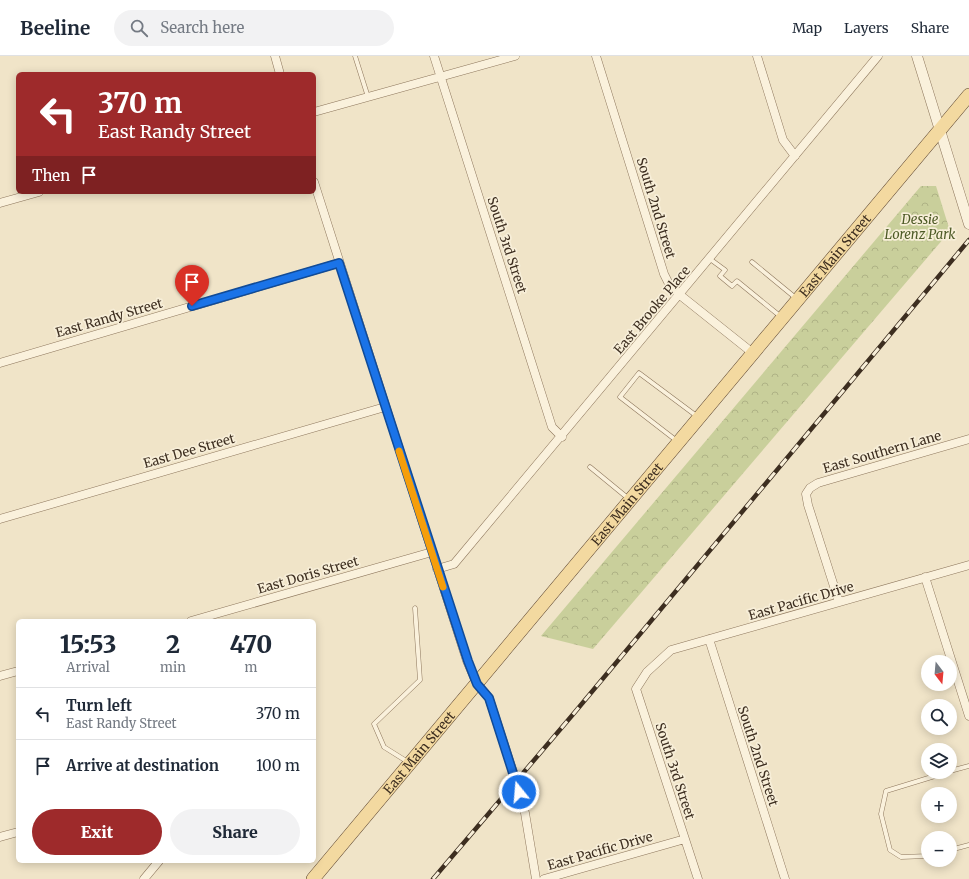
<!DOCTYPE html>
<html lang="en">
<head>
<meta charset="utf-8">
<style>
	body { margin:0; font-family:Merriweather,serif; background:#f2f2f3; color:#1f2937; height:100vh; display:flex; flex-direction:column; font-size:15px; white-space:nowrap }
	* { box-sizing:border-box; margin:0 }
	p { font-size:13px; color:#747a83 }
	.icon { flex:none; width:22px; height:22px; fill:none; stroke:currentColor; stroke-width:2; stroke-linecap:round; stroke-linejoin:round }
	.map { position:relative; flex:1; overflow:hidden }
	.panel { position:absolute; left:16px; top:563px; width:300px; height:244px; display:flex; flex-direction:column; background:#fff; border-radius:6px; box-shadow:0 2px 10px #0003 }
	.panel>* { flex:none }
	.top-card { position:absolute; left:16px; top:16px; width:300px; height:122px; border-radius:6px; box-shadow:0 2px 10px #0003; background:#9e2a2b; color:#fff; overflow:hidden }
	.needle { width:26px; rotate:164deg }
	.fabs { position:absolute; left:921px; top:599px; display:grid; gap:8px }
	.fabs a { display:grid; place-items:center; width:36px; height:36px; border-radius:50%; background:#fff; box-shadow:0 2px 10px #0003; font-size:20px }
	.pin { position:absolute; display:grid; place-items:center; width:34px; height:34px; color:#fff; margin:-41px -17px; border-radius:50% 50% 50% 0; rotate:-45deg; box-shadow:0 0 4px #0007 }
	.pin .icon { rotate:45deg }
	.me { position:absolute; width:44px; margin:-22px; rotate:343deg; stroke-linejoin:round; filter:drop-shadow(0 0 3px #0008) }
	.turn { display:flex; align-items:center; gap:14px; height:84px; padding:0 16px; font-size:18px }
	.turn .icon { width:52px; height:52px; stroke-width:2.5 }
	.turn b { display:block; font-size:28px; line-height:34px }
	.then { display:flex; align-items:center; height:38px; padding:0 16px; background:#0003; gap:8px; font-size:15px }
	.eta { display:flex; justify-content:space-evenly; align-items:center; height:68px; text-align:center }
	.eta b { font-size:24px; font-weight:800; line-height:28px }
	.cta { display:flex; gap:8px; margin-top:auto; padding:8px 16px }
	.cta a { flex:1; height:46px; border-radius:24px; background:#9e2a2b; color:#fff; font-size:16px; font-weight:800; line-height:46px; text-align:center }
	.cta a+a { background:#f2f2f3; color:#1f2937 }
	ul { padding:0; list-style:none }
	li { display:flex; align-items:center; gap:12px; height:52px; padding:0 16px; border-top:1px solid #e0e1e3 }
	li div { flex:1 }
	li b { display:block; font-size:15px }
	li em { font-style:normal }
	header { display:flex; align-items:center; gap:24px; box-sizing:border-box; height:56px; padding:0 20px; background:#fff; border-bottom:1px solid #e0e1e3 }
	header strong { font-size:19px }
	nav { display:flex; gap:22px; margin-inline-start:auto; font-size:14px }
	.search { width:280px; height:36px; background:#f2f2f3; display:flex; align-items:center; gap:10px; box-sizing:border-box; padding:0 14px; border-radius:22px; color:#747a83; font-size:15px }
	.map>svg:first-child { display:block }
	.forest { fill:url(#forest-crowns) }
	.lines { fill:none; stroke-linecap:round; stroke-linejoin:round }
	.service-casing { stroke:#8d765c; stroke-width:5 }
	.minor-casing { stroke:#8d765c; stroke-width:9 }
	.tertiary-casing { stroke:#8d765c; stroke-width:11 }
	.primary-casing { stroke:#5b4430; stroke-width:14 }
	.service { stroke:#faf1dc; stroke-width:4 }
	.minor { stroke:#faf1dc; stroke-width:8 }
	.tertiary { stroke:#faf1dc; stroke-width:10 }
	.primary { stroke:#f3d9a0; stroke-width:13 }
	.rail-casing { stroke:#3d2e20; stroke-width:4.5 }
	.rail { stroke:#f7eed8; stroke-width:3; stroke-dasharray:9; stroke-linecap:butt }
	.route-casing { stroke:#114b97; stroke-width:10 }
	.route { stroke:#1a73e8; stroke-width:7 }
	.slow { stroke:#f59e0b; stroke-width:7 }
	.labels { text-anchor:middle; dominant-baseline:central; stroke-width:3.5; stroke-linejoin:round; paint-order:stroke }
	.street-label { font-size:13px; fill:#3d2e20; stroke:#f7eed8 }
	.park-label { font-size:13px; font-style:italic; fill:#4d5a26; stroke:#f7eed8 }
</style>
</head>
<body>
<header>
<strong>Beeline</strong>
<div class="search"><svg class="icon" aria-label="search" viewBox="0 0 24 24"><circle cx="10" cy="10" r="6"/><path d="M15 15l6 6"/></svg>Search here</div>
<nav><a>Map</a><a>Layers</a><a>Share</a></nav>
</header>
<div class="map">
<svg width="969" height="823" viewBox="0 0 969 823">
	<defs>
		<pattern id="forest-crowns" width="20" height="18" patternUnits="userSpaceOnUse"><rect width="20" height="18" fill="#c9cf9b"/><path d="M2 6a3 3 0 1 1 6 0M12 15a3 3 0 1 1 6 0" fill="none" stroke="#aeb285"/></pattern>
	</defs>
	<rect width="100%" height="100%" fill="#f0e4c8"/>
	<path class="forest" d="M921,130H936L950,175L593,593L541,580Z"/>
	<g class="lines">
		<defs>
			<path id="service" d="M355,0L368,41
				M710,203L725,214L720,220L732,230L737,225L780,260
				M752,206L797,243
				M677,385L620,341L639,317L698,361
				M590,411L629,443
				M408,706L384,691L374,668L420,624L415,552
				M950,715L969,710
				M950,794L969,789
				M928,800L901,801L890,794L881,758L886,735L948,716"/>
			<path id="minor" d="M275,0L280,18
				M434,0L552,371L562,381
				M596,0L664,218L669,228L680,239L754,298
				M757,0L783,84L795,100
				M314,56L515,0
				M314,126L467,605L477,628L489,642L516,725L525,757L536,823
				M0,147L39,136
				M0,307L339,207
				M0,463L385,351
				M437,513L454,508L878,0
				M925,521L969,660
				M839,546L808,449L806,438L810,432L818,427L969,383
				M191,565L432,496
				M709,583L785,823
				M0,620L18,615
				M0,781L18,776
				M144,823L159,805
				M544,823L685,783
				M698,823L636,633L647,616L671,594L969,509"/>
			<path id="tertiary" d="M917,0L969,168"/>
			<g id="primary">
				<path id="s1" d="M313,823L969,39"/>
			</g>
		</defs>
		<use href="#service" class="service-casing"/>
		<use href="#minor" class="minor-casing"/>
		<use href="#tertiary" class="tertiary-casing"/>
		<use href="#primary" class="primary-casing"/>
		<use href="#service" class="service"/>
		<use href="#minor" class="minor"/>
		<use href="#tertiary" class="tertiary"/>
		<use href="#primary" class="primary"/>
		<defs>
			<path id="rail" d="M433,823L575,656L969,184"/>
		</defs>
		<use href="#rail" class="rail-casing"/>
		<use href="#rail" class="rail"/>
	</g>
	<g class="lines">
		<defs>
			<path id="route" d="M192,250L339,207L468,605L477,628L489,642L519,736"/>
		</defs>
		<use href="#route" class="route-casing"/>
		<use href="#route" class="route"/>
		<path class="slow" d="M399,395L443,531"/>
	</g>
	<g class="labels">
		<g class="street-label">
			<text transform="translate(656 152) rotate(73)">South 2nd Street</text>
			<text transform="translate(507 189) rotate(72)">South 3rd Street</text>
			<text stroke="none"><textPath href="#s1" startOffset="813">East Main Street</textPath></text>
			<text transform="translate(652 254) rotate(-50)">East Brooke Place</text>
			<text transform="translate(109 262) rotate(-16)">East Randy Street</text>
			<text transform="translate(189 395) rotate(-16)">East Dee Street</text>
			<text transform="translate(882 396) rotate(-16)">East Southern Lane</text>
			<text stroke="none"><textPath href="#s1" startOffset="489">East Main Street</textPath></text>
			<text transform="translate(308 519) rotate(-16)">East Doris Street</text>
			<text transform="translate(801 545) rotate(-16)">East Pacific Drive</text>
			<text stroke="none"><textPath href="#s1" startOffset="165">East Main Street</textPath></text>
			<text transform="translate(758 700) rotate(72)">South 2nd Street</text>
			<text transform="translate(675 715) rotate(72)">South 3rd Street</text>
			<text transform="translate(600 795) rotate(-16)">East Pacific Drive</text>
		</g>
		<g class="park-label">
			<text x="920" y="163">Dessie<tspan x="920" dy="15">Lorenz Park</tspan></text>
		</g>
	</g>
</svg>
<div class="fabs">
<a><svg class="needle" viewBox="-14 -14 28 28"><path d="M0-13l5 13h-10z" fill="#e53935"/><path d="M0 13l5-13h-10z" fill="#747a83"/></svg></a>
<a><svg class="icon" aria-label="search" viewBox="0 0 24 24"><circle cx="10" cy="10" r="6"/><path d="M15 15l6 6"/></svg></a>
<a><svg class="icon" aria-label="layers" viewBox="0 0 24 24"><path d="M12 4l9 5-9 5-9-5zM3 14l9 5 9-5"/></svg></a>
<a>+</a>
<a>−</a>
</div>
<div class="pin" style="left:192px;top:250px;background:#d93025"><svg class="icon" aria-label="arrive" viewBox="0 0 24 24"><path d="M6 21V4h12l-3 4 3 4H6"/></svg></div>
<svg class="me" style="left:519px;top:736px" viewBox="-20 -20 40 40"><circle r="17" fill="#1a73e8" stroke="#fff" stroke-width="3"/><path d="M0-11L8 9 0 5-8 9z" fill="#fff"/></svg>
<div class="top-card">
<div class="turn"><svg class="icon" aria-label="left" viewBox="0 0 24 24"><path d="M17 20v-9H6M10 6l-5 5 5 5"/></svg><div><b>370 m</b>East Randy Street</div></div>
<div class="then">Then<svg class="icon" aria-label="arrive" viewBox="0 0 24 24"><path d="M6 21V4h12l-3 4 3 4H6"/></svg></div>
</div>
<section class="panel">
<div class="eta">
<div><b>15:53</b><p>Arrival</p></div>
<div><b>2</b><p>min</p></div>
<div><b>470</b><p>m</p></div>
</div>
<ul>
<li><svg class="icon" aria-label="left" viewBox="0 0 24 24"><path d="M17 20v-9H6M10 6l-5 5 5 5"/></svg><div><b>Turn left</b><p>East Randy Street</p></div><em>370 m</em></li>
<li><svg class="icon" aria-label="arrive" viewBox="0 0 24 24"><path d="M6 21V4h12l-3 4 3 4H6"/></svg><div><b>Arrive at destination</b></div><em>100 m</em></li>
</ul>
<div class="cta"><a>Exit</a><a>Share</a></div>
</section>
</div>
</body>
</html>
